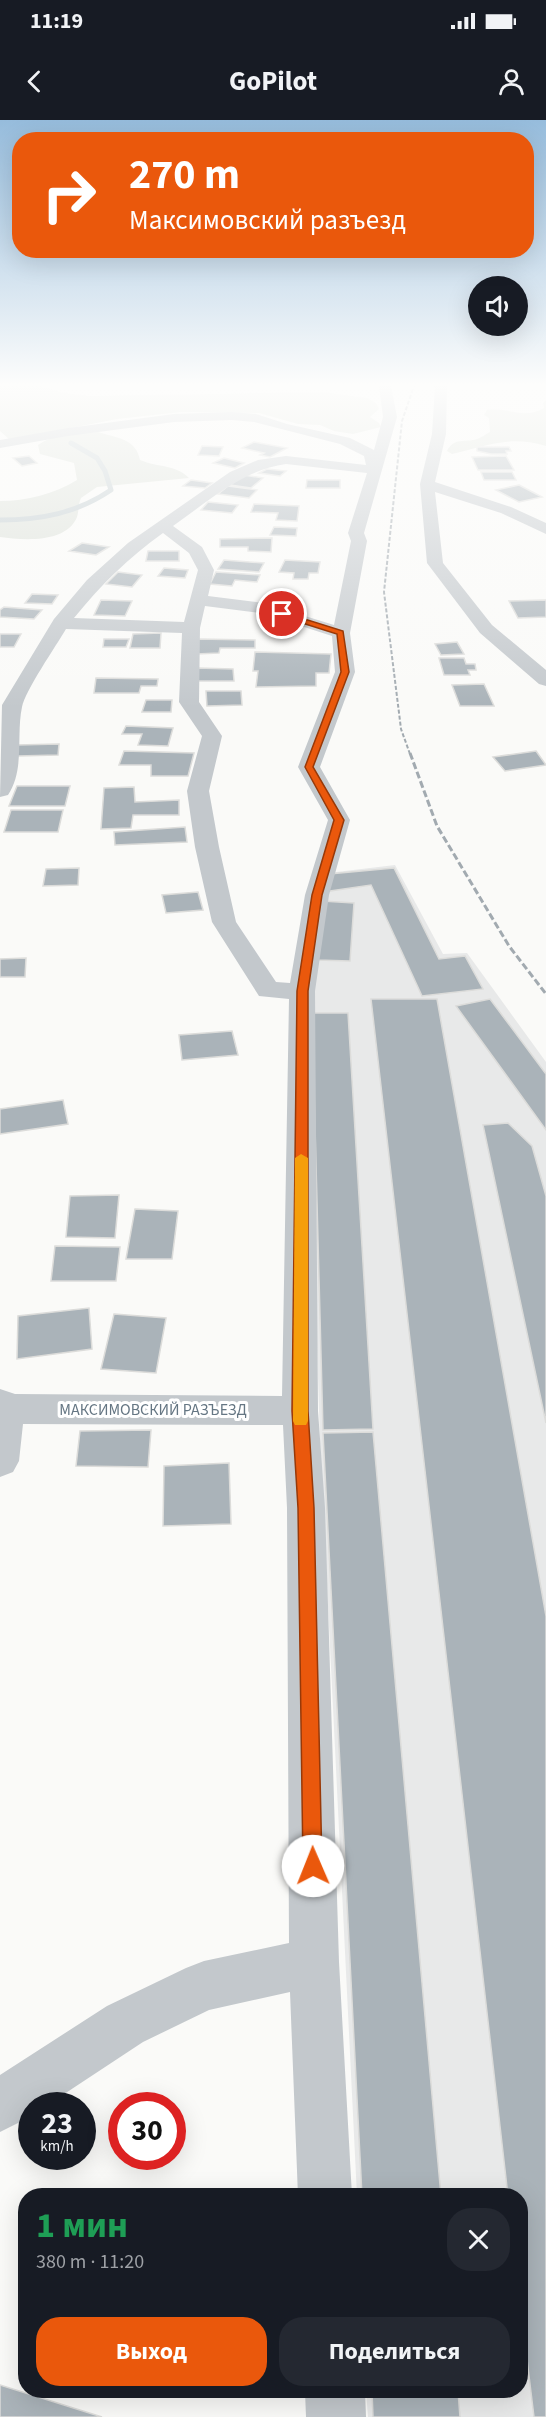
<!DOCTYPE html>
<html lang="ru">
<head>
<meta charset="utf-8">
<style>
	body { margin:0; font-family:"Source Sans 3",sans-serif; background:#242831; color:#f1f3f6; height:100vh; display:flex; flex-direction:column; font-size:22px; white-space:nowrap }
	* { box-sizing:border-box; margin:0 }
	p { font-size:20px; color:#9ea1a6 }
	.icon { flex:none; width:33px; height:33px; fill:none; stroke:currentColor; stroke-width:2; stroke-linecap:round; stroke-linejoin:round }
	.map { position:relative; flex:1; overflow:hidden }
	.sheet { position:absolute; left:18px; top:2068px; width:510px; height:210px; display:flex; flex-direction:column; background:#171b24; border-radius:24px; box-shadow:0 6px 24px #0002 }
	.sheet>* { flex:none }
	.banner { position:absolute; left:12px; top:12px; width:522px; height:126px; border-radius:24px; box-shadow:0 6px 24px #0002; background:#ea580c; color:#fff; overflow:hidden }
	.tools { position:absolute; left:468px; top:156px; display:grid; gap:12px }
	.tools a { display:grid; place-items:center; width:60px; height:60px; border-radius:50%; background:#171b24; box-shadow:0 6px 24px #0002; font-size:30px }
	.speed { position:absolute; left:18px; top:1972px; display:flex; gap:12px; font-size:30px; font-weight:700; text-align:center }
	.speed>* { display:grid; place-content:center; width:78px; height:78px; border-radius:50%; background:#171b24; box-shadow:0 6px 24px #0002; line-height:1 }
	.speed small { font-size:15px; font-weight:400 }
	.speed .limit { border:9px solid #d22; background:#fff; color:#111 }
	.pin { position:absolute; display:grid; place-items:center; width:51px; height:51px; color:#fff; margin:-26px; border:3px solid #fff; border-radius:50%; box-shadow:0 2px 6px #0007 }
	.me { position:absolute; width:66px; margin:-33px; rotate:359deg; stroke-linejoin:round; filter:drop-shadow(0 0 4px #0008) }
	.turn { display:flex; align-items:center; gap:21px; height:126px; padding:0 18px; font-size:27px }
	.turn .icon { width:78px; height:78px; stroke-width:2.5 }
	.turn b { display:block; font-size:42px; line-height:51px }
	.round { display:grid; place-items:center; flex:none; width:63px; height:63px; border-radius:24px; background:#242831 }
	.overview { display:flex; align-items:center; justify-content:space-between; height:102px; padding:0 18px }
	h1 { font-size:36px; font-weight:700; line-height:45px; color:#1e9e55 }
	.action { display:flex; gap:12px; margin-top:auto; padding:12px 18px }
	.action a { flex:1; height:69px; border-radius:24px; background:#ea580c; color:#fff; font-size:24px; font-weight:700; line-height:69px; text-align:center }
	.action a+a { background:#242831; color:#f1f3f6 }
	.status { display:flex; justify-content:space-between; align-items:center; height:42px; padding:0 30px; background:#171b24; direction:ltr }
	.status svg { height:16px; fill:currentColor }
	header { display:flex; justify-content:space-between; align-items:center; height:78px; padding:0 18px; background:#171b24; font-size:27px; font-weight:700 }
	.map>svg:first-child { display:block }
	.built { fill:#e8e9e9 }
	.green { fill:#dadfd7 }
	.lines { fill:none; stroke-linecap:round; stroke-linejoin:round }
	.stream { stroke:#bbc7cb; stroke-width:5 }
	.building { fill:#aab3b9; stroke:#dcdcda; stroke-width:1.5 }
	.street { fill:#c3c8cc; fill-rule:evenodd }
	.rail-far1 { stroke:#a2aab0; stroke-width:2; stroke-dasharray:4 2; stroke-linecap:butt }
	.rail { stroke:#a2aab0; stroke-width:3; stroke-dasharray:7 3; stroke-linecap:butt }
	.route { fill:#ea580c; stroke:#983908; stroke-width:1.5 }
	.slow { fill:#f59e0b }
	.labels { text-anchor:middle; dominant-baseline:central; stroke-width:6; stroke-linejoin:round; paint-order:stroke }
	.street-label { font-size:16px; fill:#657683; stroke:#fff }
</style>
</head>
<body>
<div class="status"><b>11:19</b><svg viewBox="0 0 49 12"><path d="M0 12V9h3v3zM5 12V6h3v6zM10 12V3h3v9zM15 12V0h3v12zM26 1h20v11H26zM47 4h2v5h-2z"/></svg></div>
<header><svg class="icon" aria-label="back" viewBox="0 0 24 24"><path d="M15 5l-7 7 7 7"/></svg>GoPilot<svg class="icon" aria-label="person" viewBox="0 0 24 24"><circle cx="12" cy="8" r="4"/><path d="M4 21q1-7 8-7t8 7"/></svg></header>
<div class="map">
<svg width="546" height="2297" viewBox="0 0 546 2297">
	<rect width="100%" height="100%" fill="#fafaf8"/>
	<path class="built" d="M395,745L443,834L467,833L546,942V2297H368L366,2271H520V2076H357L320,1323L307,897L328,753Z"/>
	<path class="green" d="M0,266H40L65,273L89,276L323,272L367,278L376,283L379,289L370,297L379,303L381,307L353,314L334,311L320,305L298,304L259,293L181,292L117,299L10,320L0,311Z
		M546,280V326C508,315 488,326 452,334L447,331C454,317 465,323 477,319C481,318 486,314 490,312L489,298L484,295L487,290C510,287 523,300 544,288L543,283Z
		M98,312C116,318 136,318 140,340C159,348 175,344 189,358L97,367L81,378C78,384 79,391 77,397C66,424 22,420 0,417V381C27,381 54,374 77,360L74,343L40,334L38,325C55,313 77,314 98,312Z"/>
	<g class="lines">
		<path class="stream" d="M0,400C41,400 77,393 111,370L105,351L97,338L71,323"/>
	</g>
	<path class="building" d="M254,322L287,328L270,337L260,335L264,333L242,328Z
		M202,326L223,327L219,336L198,335Z
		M477,327H509L511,331H506L507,334H491L477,331Z
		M29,336L37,343L22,346L13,338Z
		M506,336L514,350H478L472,337Z
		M224,338L244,343L235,348L213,343Z
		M267,349L286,351L280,356L259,353Z
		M481,352H512L516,360H484Z
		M244,355L263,358L251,368L230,365Z
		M191,360L212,363L205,368L183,366Z
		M307,360H340V368H306Z
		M519,365L542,377L519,382L496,370Z
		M228,366L257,370L249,378L218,374Z
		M208,382L238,385L232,393L201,390Z
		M254,384L299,386L297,401L276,400L278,393L251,392Z
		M274,407L297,408L296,416L270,415Z
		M272,418L271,432L248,431V427H220V419Z
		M82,423L109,427L96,435L69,431Z
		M148,431H179V441H146Z
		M224,440L264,443L259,452L218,449Z
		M285,440L320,442L318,453H309L308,459H293L294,453L279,452Z
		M164,448L188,450L185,458L158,456Z
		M118,452L142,455L132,467L106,464Z
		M216,452L260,455L257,462L235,460L232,466L210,464Z
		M32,474L58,475L52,484L25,483Z
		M101,480L132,481L125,496L94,495Z
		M546,480V497L518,498L509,481Z
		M4,487L42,490L34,499L0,497V490Z
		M161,513L160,528H130L133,514Z
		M0,514H21L14,527H0Z
		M104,519H129L126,527H103Z
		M197,519L255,520V528H220L219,533L196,534Z
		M457,522L464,534L441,535L435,524Z
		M255,532L331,534L329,553H316V566L256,567L258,551H253Z
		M439,538H464L466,544H475L476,550H468L470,555H444Z
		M197,548L233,549L234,561H197Z
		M96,558L158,559L157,566H141L139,573H94Z
		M484,564L494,586H460L452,565Z
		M206,571H241L242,585L207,586Z
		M146,580H172L171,592H142Z
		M126,606L173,608L168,626L138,625L142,614H122Z
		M59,624L58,635L17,636V625Z
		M124,631L194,633L188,656H151V645H119Z
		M536,631L546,645L505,651L493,637Z
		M17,666H70L65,686H9Z
		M134,667L135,682L179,680V695H133L131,708L101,709L104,668Z
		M11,690H63L58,712H4Z
		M185,707L187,722L115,725L114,712Z
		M79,748L78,765L43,766L46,749Z
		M394,748L439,839L465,836L483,869L422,876L371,765L323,772L329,754Z
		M198,772L203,790L166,793L162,775Z
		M322,781L354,783L350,841L317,840Z
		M26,838L25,857H0V839Z
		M371,879H437L546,1496V2297H534L520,2182V2076H508Z
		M490,879L546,954V1010L456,886Z
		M312,893H348L373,1309L323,1310Z
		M232,911L238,935L182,940L179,915Z
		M63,980L68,1004L0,1014V989Z
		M508,1003L532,1026L546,1076V1303L483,1005Z
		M119,1075L115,1118L66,1117L70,1076Z
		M135,1089L178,1091L172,1139H126Z
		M55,1126L120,1127L116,1161H51Z
		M89,1188L92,1229L17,1239L18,1196Z
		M114,1194L166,1198L156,1253L101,1249Z
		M151,1310L148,1347L76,1346L80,1311Z
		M373,1312L441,2076H362L323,1313Z
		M229,1343L231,1404L163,1406L164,1346Z
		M0,2265L102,2297H0Z
		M372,2271H458L460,2297H373Z"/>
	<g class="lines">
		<path class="street" d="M379,266H391L397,297L364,413L367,421L350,513L355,552L320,647L350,700L329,775L315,871L318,1291L325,1388L339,1842L352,2076H298L290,1872L209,1890L143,1922L46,1986H32V1996L0,2012V1955L107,1886L186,1848L204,1841L289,1823L287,1388L283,1305L23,1304L19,1341L13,1352L0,1357V1269L15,1274L282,1276L289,879L259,876L212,802L195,727L187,671L202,616L179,582L182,513L66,509C56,526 25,571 22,587C16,615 25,650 8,675L0,677L2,585L54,499L87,460L128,423L230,352L258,340L286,336L366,345L364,336L340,324L254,302L232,300L174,302L68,316L0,328V320L68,308L174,294L232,292L256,294L287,304L350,318L374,330L383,297ZM286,344L367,353L348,413L351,421L334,505L263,483L208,476L214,450L202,427L173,406C209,381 242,350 286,344ZM163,413L189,433L198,450L184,502L74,498C100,466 129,437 163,413ZM205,486L261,493L332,516L335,552L298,647L328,700L305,775L290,863L276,862L236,802L219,727L209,671L222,616L199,582L200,508Z
			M435,266H447L446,314L435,362L511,387L546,403V414L501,393L435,372L443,443L492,505L546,550V566L539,564L480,513L427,443L420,364L432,314Z
			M305,2271H365L366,2297H306Z"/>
		<path class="rail-far1" d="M410,634L401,609L384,472L402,301L414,266"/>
		<path class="rail" d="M410,633L437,706L509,826L546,874"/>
	</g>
	<linearGradient id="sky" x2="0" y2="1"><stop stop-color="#96bcdc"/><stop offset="0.45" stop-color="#fdfdfc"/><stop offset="1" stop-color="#fdfdfc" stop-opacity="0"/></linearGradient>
	<rect width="546" height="588" fill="url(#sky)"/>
	<path class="route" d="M282,492L343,511L349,552L313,647L344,700L322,775L308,871V1291L314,1388L322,1746L320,1753L313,1756L306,1753L303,1746L298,1388L292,1291L297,871L312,775L334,700L305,647L341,552L337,514L280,496Z"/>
	<path class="slow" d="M301,1034L308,1038V1301L306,1305H295L293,1301L295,1038Z"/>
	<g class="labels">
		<g class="street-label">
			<text x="153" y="1290">МАКСИМОВСКИЙ РАЗЪЕЗД</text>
		</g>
	</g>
</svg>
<div class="tools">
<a><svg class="icon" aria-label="sound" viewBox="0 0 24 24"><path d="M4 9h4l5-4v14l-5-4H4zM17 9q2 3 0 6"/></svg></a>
</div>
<div class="speed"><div>23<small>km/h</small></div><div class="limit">30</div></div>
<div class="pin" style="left:282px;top:494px;background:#d93025"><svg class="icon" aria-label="arrive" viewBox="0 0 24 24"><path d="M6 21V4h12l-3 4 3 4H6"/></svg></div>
<svg class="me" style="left:313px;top:1746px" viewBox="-20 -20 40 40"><circle r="19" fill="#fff"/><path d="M0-13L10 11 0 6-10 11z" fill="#ea580c"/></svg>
<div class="banner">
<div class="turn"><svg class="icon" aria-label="right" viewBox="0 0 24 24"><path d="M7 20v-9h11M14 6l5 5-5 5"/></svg><div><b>270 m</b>Максимовский разъезд</div></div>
</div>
<section class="sheet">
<div class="overview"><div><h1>1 мин</h1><p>380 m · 11:20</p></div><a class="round"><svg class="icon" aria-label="close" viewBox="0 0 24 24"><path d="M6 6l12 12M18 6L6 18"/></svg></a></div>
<div class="action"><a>Выход</a><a>Поделиться</a></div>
</section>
</div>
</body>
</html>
